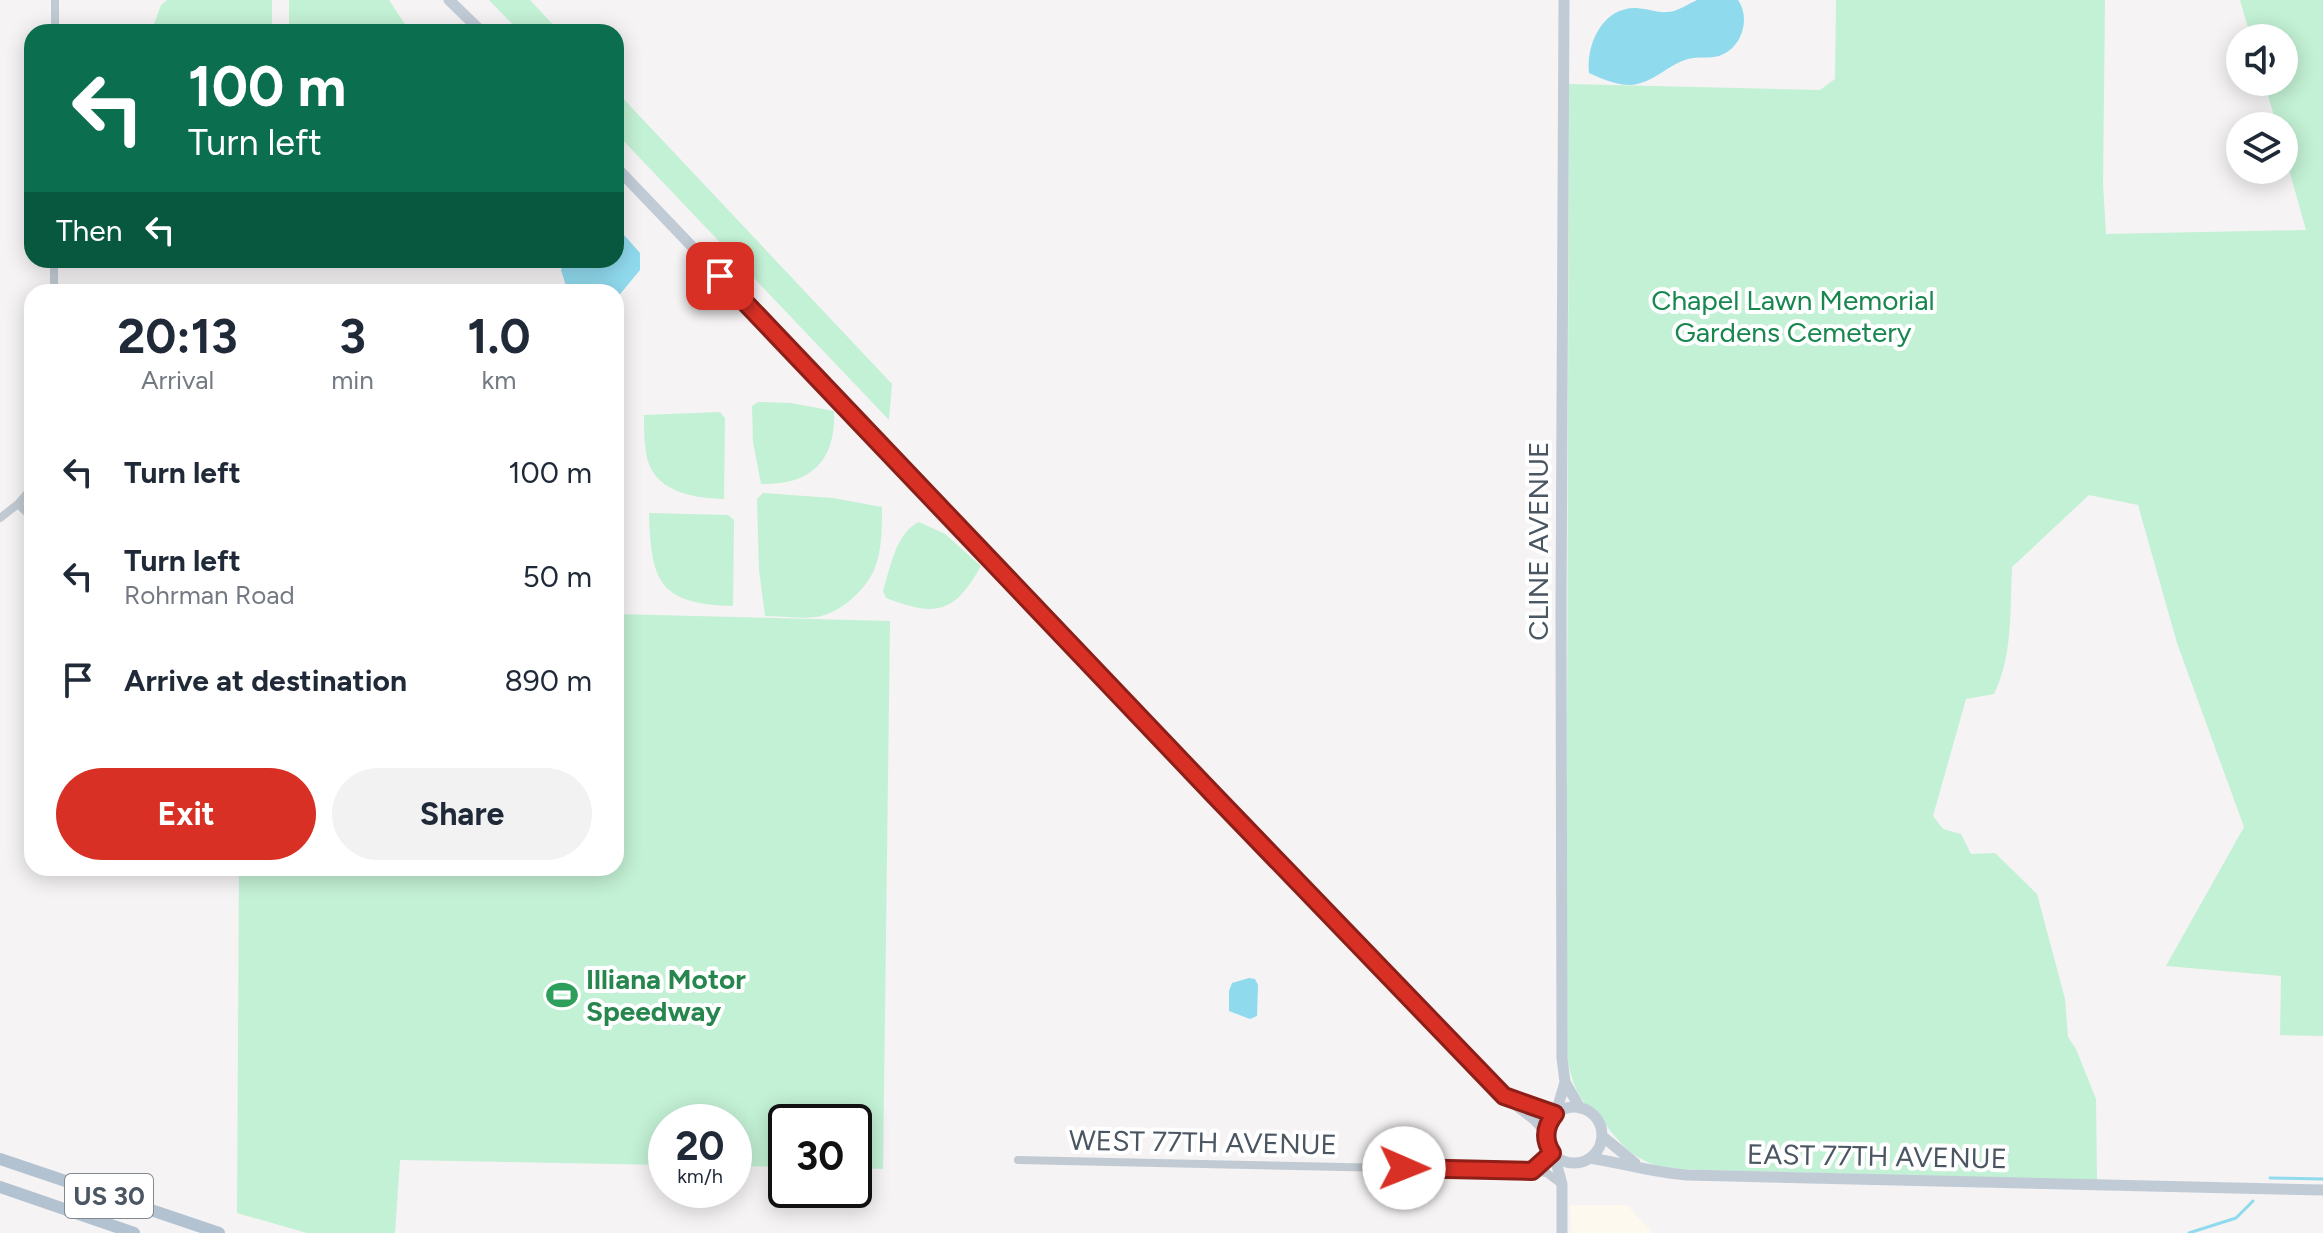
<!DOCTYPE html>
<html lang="en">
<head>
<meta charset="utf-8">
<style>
	body { margin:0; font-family:Figtree,sans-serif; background:#f2f2f3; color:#1f2937; height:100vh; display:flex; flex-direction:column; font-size:30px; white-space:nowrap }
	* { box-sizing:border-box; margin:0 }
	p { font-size:26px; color:#747a83 }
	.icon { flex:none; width:44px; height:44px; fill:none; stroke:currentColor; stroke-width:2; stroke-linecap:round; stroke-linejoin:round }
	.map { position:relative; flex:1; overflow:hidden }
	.details { position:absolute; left:24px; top:284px; width:600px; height:592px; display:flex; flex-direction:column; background:#fff; border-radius:24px; box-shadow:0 4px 20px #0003 }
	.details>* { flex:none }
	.banner { position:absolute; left:24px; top:24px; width:600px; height:244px; border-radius:24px; box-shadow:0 4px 20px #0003; background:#0b6e4f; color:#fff; overflow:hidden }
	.controls { position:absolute; left:2226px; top:24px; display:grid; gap:16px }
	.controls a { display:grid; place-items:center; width:72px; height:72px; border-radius:50%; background:#fff; box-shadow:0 4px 20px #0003; font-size:40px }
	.speed { position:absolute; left:648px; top:1104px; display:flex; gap:16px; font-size:40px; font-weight:700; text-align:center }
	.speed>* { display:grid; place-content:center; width:104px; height:104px; border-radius:50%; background:#fff; box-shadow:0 4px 20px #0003; line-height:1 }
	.speed small { font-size:20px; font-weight:400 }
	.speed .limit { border:4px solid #111; border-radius:12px; background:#fff; color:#111 }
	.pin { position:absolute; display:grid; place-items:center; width:68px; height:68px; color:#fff; margin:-34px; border-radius:16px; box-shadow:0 4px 12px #0006 }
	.me { position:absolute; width:88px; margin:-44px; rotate:91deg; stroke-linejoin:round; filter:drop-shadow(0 0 6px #0008) }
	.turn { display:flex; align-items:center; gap:28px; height:168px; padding:0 32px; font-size:36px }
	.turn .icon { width:104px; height:104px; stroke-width:2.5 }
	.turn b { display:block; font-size:56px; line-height:68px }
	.then { display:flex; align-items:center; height:76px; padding:0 32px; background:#0003; gap:16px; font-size:30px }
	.eta { display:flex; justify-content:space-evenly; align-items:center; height:136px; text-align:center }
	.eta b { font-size:48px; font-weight:700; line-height:56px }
	.action { display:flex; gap:16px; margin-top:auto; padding:16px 32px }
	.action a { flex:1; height:92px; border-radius:48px; background:#d93025; color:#fff; font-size:32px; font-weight:700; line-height:92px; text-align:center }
	.action a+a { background:#f2f2f3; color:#1f2937 }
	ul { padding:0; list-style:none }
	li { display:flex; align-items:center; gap:24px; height:104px; padding:0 32px }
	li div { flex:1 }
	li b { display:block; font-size:30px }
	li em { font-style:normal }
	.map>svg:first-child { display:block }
	.commercial { fill:#fdf9ef }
	.green { fill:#c3f1d5 }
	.water { fill:#90daee }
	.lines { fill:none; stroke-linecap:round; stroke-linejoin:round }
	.stream { stroke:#90daee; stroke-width:3 }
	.street { stroke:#c1cad2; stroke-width:8 }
	.secondary { stroke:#c1cbd6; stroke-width:11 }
	.primary { stroke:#b3c2d1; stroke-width:12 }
	.route-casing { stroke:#8d1f18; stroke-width:20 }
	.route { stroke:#d93025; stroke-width:14 }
	.labels { text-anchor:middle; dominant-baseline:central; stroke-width:8; stroke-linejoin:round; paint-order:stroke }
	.shield { fill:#fff; stroke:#808990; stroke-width:2 }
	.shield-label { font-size:26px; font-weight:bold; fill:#4a5661 }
	.park-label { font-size:28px; fill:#17864f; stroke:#fff }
	.street-label { font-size:28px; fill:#4a5661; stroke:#fff }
	.leisure-label { font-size:28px; font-weight:bold; fill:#27864d; stroke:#fff; text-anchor:start }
</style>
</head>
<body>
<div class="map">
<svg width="2323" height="1233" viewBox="0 0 2323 1233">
	<rect width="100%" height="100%" fill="#f5f3f3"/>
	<path class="commercial" d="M1570,1205H1627L1653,1233H1571Z"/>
	<path class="green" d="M167,0H272V32H151L161,5Z
		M289,0H389L410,32H289Z
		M489,0H530L560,32H520Z
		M1836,0H2105L2103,184L2106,234L2306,230L2284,152V126H2277L2264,82H2284V38H2251L2240,0H2323V1036L2280,1035L2281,976L2166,966L2244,827L2177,643L2138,505L2089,495L2012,567C2010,608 2013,656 1994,694L1966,699L1933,816L1943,829L1961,834L1971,854L1995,853L2037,894L2065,999L2068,1037L2076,1049L2096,1099L2097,1180L1666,1169C1630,1157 1624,1148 1602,1120C1598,1115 1592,1112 1588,1107C1573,1091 1569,1069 1566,1048L1569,84L1820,90L1835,79Z
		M616,91L892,384L889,420L616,133Z
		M758,402L791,403L834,411C836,461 811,485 761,484L753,442L752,406Z
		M720,412L725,418L724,499C693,498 652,492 646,453C644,441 644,428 644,415Z
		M763,493L833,498L882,507C882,528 882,552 874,570C865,591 839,614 816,617C800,619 781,616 765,616L759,570L757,499Z
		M649,513L728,515L734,520L733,606C659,604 651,582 649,513Z
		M919,522L945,534L981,566C954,614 936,617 886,598L883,591C890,569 896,532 919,522Z
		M616,614L890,621L883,1169L854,1168V1122H786V1167L734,1166V1122H666V1165L400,1160L395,1233H307L237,1213L239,868H616Z"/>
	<path class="water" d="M1697,0H1738C1751,18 1742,49 1719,56C1709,59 1698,56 1688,59C1667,65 1654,83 1631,85C1615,85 1603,79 1589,73C1586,45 1602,8 1635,8C1646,8 1656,13 1667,12C1677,12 1688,4 1697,0Z
		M616,233L624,235L640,253V270L616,299V292H568L561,270L564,262L616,260Z
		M1249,978L1255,979L1258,985L1257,1016L1250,1019L1229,1011V991L1232,983Z"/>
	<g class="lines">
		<path class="stream" d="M2270,1178L2323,1179
			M2189,1233L2236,1218L2253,1201"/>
		<path class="street" d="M55,32V0
			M54,292V260
			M18,504L32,518
			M0,518L18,504L32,488
			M1018,1160L1532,1171L1547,1173L1561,1184
			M1532,1171L1552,1153"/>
		<path class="secondary" d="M449,0L482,32
			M1564,0L1561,612L1562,1058L1565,1082L1580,1108
			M616,167L1504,1096L1535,1120L1546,1132
			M1516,1100L1555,1114
			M1546 1135a28 28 0 1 1 56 0a28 28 0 1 1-56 0Z
			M1556,1113L1565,1082
			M1602,1136L1635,1163
			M1554,1155L1562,1184V1233
			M1590,1158C1622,1163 1655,1173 1687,1175L2323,1190"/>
		<path class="primary" d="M0,1159L219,1233
			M0,1187L134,1233"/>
	</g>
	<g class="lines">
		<defs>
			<path id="route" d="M720,276L1213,794L1504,1096L1555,1114C1545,1126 1543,1139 1552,1153L1532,1171L1404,1168"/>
		</defs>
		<use href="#route" class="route-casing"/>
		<use href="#route" class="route"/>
	</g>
	<defs>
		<symbol id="stadium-bare" viewBox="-9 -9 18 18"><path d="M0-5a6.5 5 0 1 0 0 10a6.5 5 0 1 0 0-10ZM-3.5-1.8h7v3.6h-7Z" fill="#2e9e5b" stroke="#fff" stroke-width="2.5" paint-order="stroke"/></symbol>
	</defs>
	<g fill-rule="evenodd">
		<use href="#stadium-bare" x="540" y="973" width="44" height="44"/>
	</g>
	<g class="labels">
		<rect class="shield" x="65" y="1174" width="88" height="44" rx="6"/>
		<g class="shield-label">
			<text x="109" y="1196">US 30</text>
		</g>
		<g class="park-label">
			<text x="1793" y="300">Chapel Lawn Memorial<tspan x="1793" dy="32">Gardens Cemetery</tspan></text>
		</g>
		<g class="street-label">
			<text transform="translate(1538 541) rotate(-90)">CLINE AVENUE</text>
			<text transform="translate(1203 1142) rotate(1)">WEST 77TH AVENUE</text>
			<text transform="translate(1877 1156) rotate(1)">EAST 77TH AVENUE</text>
		</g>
		<g class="leisure-label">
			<text x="586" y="979">Illiana Motor<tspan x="586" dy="32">Speedway</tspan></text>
		</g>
	</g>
</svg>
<div class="controls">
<a><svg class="icon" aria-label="sound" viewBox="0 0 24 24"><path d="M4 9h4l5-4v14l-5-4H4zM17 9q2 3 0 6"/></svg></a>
<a><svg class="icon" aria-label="layers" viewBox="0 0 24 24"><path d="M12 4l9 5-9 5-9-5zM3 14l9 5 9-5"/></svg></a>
</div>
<div class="speed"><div>20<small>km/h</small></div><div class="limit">30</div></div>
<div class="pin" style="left:720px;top:276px;background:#d93025"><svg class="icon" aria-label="arrive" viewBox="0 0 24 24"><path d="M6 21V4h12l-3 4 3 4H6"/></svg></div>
<svg class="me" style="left:1404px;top:1168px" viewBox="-20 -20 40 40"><circle r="19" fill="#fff"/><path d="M0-13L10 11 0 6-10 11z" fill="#d93025"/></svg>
<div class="banner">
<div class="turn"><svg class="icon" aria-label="left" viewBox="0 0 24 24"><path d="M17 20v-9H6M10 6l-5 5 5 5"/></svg><div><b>100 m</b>Turn left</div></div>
<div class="then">Then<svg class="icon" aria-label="left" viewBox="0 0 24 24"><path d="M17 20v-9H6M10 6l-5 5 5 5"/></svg></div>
</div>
<section class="details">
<div class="eta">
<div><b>20:13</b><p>Arrival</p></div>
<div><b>3</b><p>min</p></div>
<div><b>1.0</b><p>km</p></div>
</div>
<ul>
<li><svg class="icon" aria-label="left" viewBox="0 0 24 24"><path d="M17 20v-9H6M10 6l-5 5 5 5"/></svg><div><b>Turn left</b></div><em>100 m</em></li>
<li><svg class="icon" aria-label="left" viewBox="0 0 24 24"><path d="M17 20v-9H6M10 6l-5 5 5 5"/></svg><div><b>Turn left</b><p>Rohrman Road</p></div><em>50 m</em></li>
<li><svg class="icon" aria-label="arrive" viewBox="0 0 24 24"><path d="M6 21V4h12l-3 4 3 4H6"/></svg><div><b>Arrive at destination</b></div><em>890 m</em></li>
</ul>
<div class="action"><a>Exit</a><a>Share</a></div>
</section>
</div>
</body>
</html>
